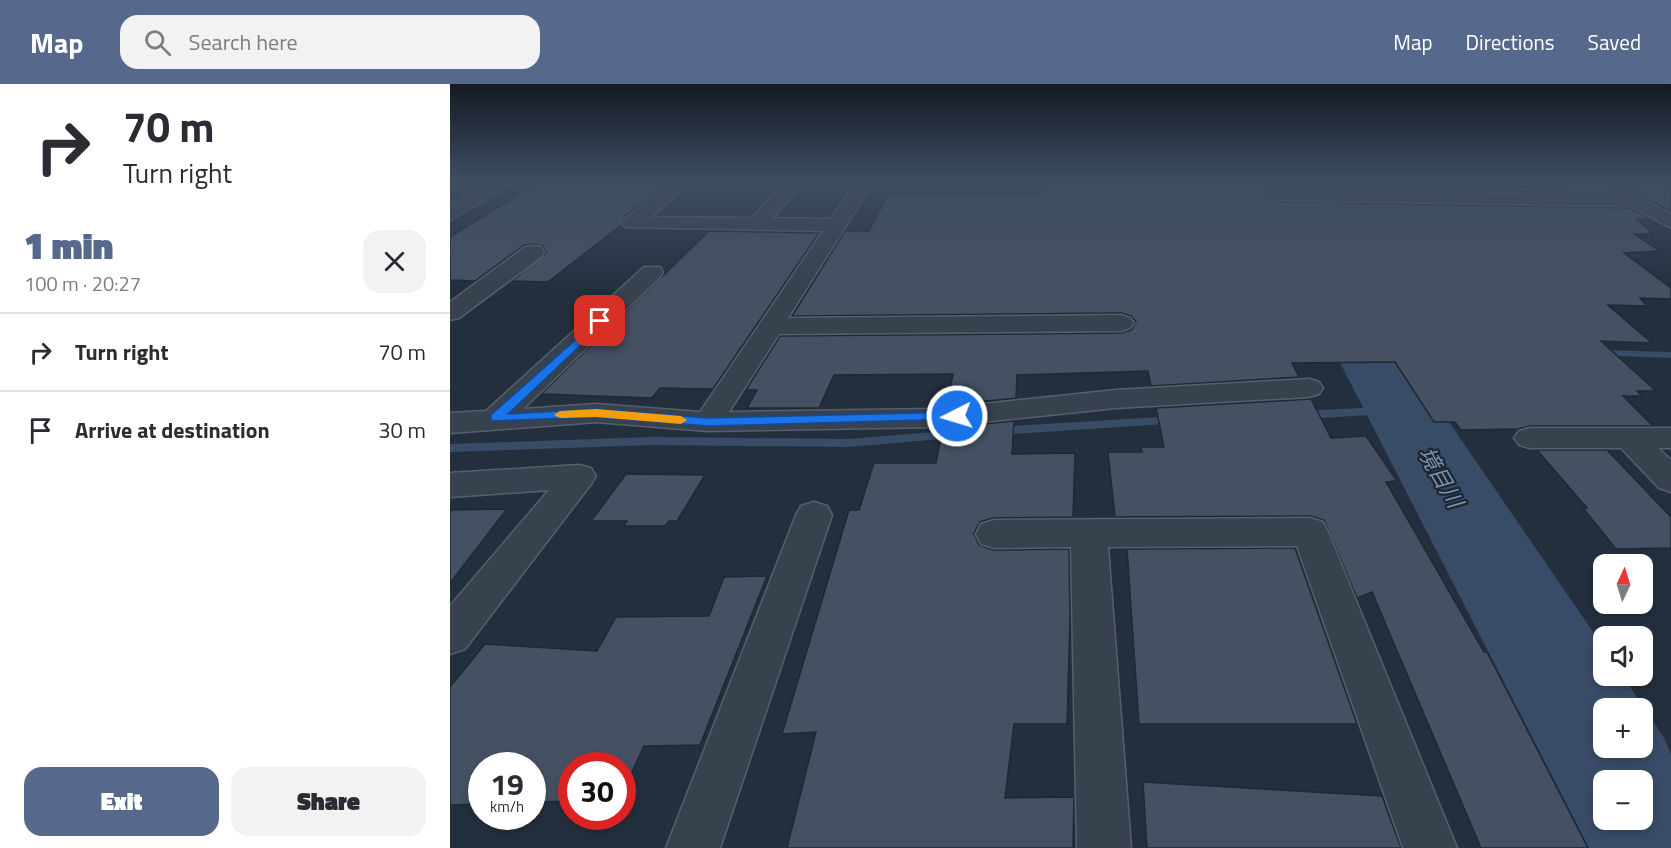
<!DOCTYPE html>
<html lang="en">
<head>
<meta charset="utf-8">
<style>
	body { margin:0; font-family:"Titillium Web","Noto Sans JP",sans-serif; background:#f2f2f3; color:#2b2b33; height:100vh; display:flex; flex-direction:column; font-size:22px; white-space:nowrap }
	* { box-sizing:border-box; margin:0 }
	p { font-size:20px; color:#7c7c81 }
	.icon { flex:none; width:33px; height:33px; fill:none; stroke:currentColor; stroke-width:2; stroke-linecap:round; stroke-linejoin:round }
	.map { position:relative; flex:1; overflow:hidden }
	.details { display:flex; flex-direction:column; background:#fff; width:450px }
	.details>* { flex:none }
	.top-card { background:#fff; color:#2b2b33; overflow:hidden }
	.needle { width:39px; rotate:4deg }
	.fabs { position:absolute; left:1143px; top:470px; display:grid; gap:12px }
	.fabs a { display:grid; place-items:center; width:60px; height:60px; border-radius:12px; background:#fff; box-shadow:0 3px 9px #0003; font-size:30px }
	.speed { position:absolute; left:18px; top:668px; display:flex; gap:12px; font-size:30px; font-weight:700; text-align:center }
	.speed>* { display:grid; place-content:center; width:78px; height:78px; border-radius:50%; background:#fff; box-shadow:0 3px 9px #0003; line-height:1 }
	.speed small { font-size:15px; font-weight:400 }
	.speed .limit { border:9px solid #d22; background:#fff; color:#111 }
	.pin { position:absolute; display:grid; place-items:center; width:51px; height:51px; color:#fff; margin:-26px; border-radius:12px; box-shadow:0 3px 9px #0006 }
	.me { position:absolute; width:66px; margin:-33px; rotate:265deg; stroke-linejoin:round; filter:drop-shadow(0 0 4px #0008) }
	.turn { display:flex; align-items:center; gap:21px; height:126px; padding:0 24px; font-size:27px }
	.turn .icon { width:78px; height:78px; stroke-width:2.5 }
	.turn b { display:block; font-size:42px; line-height:51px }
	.round { display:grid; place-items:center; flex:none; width:63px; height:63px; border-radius:18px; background:#f2f2f3 }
	.head { display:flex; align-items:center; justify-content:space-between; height:102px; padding:0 24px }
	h1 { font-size:36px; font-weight:800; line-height:45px; color:#56698c }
	.primary-button { display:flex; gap:12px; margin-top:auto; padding:12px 24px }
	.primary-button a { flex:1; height:69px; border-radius:18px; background:#56698c; color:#fff; font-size:24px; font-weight:800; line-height:69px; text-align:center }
	.primary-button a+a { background:#f2f2f3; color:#2b2b33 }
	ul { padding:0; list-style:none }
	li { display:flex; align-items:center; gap:18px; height:78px; padding:0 24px; border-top:2px solid #e1e1e2 }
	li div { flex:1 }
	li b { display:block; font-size:22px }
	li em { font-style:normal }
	header { display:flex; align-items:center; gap:36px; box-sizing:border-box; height:84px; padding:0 30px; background:#56698c; color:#fff }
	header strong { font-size:28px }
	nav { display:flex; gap:33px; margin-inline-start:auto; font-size:21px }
	.search { width:420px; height:54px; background:#f2f2f3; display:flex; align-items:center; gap:15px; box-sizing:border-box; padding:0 21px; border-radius:18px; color:#7c7c81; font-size:22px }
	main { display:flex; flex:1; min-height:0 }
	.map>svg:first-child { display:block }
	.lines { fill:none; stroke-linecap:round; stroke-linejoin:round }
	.stream { fill:#394c67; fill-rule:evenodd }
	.river { fill:#394c67; fill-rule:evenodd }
	.building { fill:#455162; stroke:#1f2835; stroke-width:1.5 }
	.street-casing { stroke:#565f6c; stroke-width:3 }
	.street { fill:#38414e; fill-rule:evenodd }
	.route { fill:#1a73e8; stroke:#114b97; stroke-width:1.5 }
	.slow { fill:#f59e0b }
	.labels { text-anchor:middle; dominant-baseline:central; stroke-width:4.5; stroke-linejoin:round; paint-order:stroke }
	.water-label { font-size:22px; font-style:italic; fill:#7c92b1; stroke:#1d2633 }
</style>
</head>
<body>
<header>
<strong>Map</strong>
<div class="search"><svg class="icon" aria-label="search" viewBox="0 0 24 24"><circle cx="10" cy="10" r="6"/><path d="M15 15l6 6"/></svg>Search here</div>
<nav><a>Map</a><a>Directions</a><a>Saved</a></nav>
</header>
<main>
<section class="details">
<div class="top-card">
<div class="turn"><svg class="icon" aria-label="right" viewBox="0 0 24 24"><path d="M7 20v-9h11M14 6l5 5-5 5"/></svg><div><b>70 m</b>Turn right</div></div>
</div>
<div class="head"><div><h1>1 min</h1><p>100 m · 20:27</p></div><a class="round"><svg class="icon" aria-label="close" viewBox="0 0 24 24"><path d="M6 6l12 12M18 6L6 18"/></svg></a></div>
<ul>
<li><svg class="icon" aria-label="right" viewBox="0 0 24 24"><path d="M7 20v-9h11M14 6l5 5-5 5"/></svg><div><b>Turn right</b></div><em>70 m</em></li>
<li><svg class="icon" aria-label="arrive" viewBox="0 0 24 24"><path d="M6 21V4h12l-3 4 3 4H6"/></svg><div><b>Arrive at destination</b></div><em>30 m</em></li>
</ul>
<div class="primary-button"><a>Exit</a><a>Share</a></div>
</section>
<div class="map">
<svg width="1221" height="764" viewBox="0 0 1221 764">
	<rect width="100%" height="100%" fill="#242f3e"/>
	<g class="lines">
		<path class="stream" d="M1148,266L1221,268V274L1144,271L1143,269Z
			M951,322L955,323L957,326L955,329L851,335L845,331L851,327Z
			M727,332L733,336L731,339L545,351L539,347L545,343Z
			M508,346L514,350L513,353L399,363L203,361L0,368V360L203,353L399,355Z"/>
		<path class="river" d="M860,165L879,170L938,249L1154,564V591H1172L1213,652L1221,670V764H1139L882,263L832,182L841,170ZM1154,624H1192V663H1154ZM1154,696H1192V735H1154Z"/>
	</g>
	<path class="building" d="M92,97H218L174,133L171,141L98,198L62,197L96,169L93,162L83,160L74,161L25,197L0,196V153Z
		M618,97H810L821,116L829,118L1180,124L1201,135H1186L1203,150H1184L1210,167L1174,169L1221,204V215L1190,214L1197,222L1158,221L1202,259L1151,257L1206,307H1187L1192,312H1173L1203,342H1080L1068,345L1011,346L1005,338H984L945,278L842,279L849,293L701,302L698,287L567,291L566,314L497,321L503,290L384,291L369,324H297L307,306H296L330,252L671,249L681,246L686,238L681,232L671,229L342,232L395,147H419L438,111L588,109V101L618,100Z
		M833,97L982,100L979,97L1164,99L1156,104V109L836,104Z
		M1168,99L1221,100V127Z
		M259,147L369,149L263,305L210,304L202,314L91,310Z
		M861,315L881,354L916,352L947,397L936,398L1034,568H1037L1138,764H1031L922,508L907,514L874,436L860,432L665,433L658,368H692L691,363H714L706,324Z
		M564,337L562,370L625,369L623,433L543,434L530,438L524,449L529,461L543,466L619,465L620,533L617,640H564L555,714L624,713L623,764H337L366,648L332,650L399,426H409L424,379H486L493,344Z
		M1087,366H1157L1221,433V464L1166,465L1133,424H1137Z
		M176,390L255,391L227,437H219L215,442H174L177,437H141Z
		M57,425L0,499V426Z
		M845,464L907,640H689L677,465Z
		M317,492L250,661L194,662L172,709V681H122V717L82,718V681H32V720L0,721V603L35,560L147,567L166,533L259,532L274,493Z
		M693,698L932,712L951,764H697Z"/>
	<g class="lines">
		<defs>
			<path id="street" d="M44,97H66L0,136V122Z
				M222,97H242L201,133L302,134L336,97H354L323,134L381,135L406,97H424L338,234L671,231L680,234L684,239L680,244L671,247L329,250L279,328L485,325L666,306L859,295L869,298L873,304L869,310L859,313L666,324L485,343L258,347L146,338L0,349V329L36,327L194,183H210L213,188L210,193L73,325L146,320L250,328L373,147L175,143L172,139L175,135Z
				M812,97H830L835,106L1162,111L1157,106L1166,101L1221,130V144L1181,122L829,116L823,115Z
				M83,162L91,163L94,168L91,173L9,234L0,236V218L75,163Z
				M1080,344H1221V364H1208L1221,376V408L1209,404L1171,364H1080L1069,361L1064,354L1069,347Z
				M129,381L141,384L146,392L141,400L15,565L0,570V522L99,406L0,413V389Z
				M364,418L377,422L382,431L270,764H216L346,431L351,422Z
				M860,434L873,438L878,448L1007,764H953L847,462L658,463L681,764H627L621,463L544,464L531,460L526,450L531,440L544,436Z"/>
		</defs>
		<use href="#street" class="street-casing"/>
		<use href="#street" class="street"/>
	</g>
	<linearGradient id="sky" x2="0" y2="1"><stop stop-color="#141a22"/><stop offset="0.48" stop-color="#3f4d63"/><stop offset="1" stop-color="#3f4d63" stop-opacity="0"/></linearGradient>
	<rect width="1221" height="204" fill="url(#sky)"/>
	<path class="route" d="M150,234L154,235V239L58,330L146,325L258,334L507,328L514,332L507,335L258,342L146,333L41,337V331Z"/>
	<path class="slow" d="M146,325L231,332L237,336L231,340L146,333L110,334L104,331L110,327Z"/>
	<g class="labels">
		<g class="water-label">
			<text transform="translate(991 393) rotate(60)">境目川</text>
		</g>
	</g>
</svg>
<div class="fabs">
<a><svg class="needle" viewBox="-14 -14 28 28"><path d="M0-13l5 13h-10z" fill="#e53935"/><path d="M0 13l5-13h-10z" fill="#7c7c81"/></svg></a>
<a><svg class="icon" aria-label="sound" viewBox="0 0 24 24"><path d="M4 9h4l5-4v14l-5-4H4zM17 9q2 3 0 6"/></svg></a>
<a>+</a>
<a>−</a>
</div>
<div class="speed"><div>19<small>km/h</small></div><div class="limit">30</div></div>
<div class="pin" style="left:150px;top:237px;background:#d93025"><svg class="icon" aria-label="arrive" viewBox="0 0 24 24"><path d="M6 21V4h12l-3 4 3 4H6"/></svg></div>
<svg class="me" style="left:507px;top:332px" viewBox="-20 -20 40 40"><circle r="17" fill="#1a73e8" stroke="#fff" stroke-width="3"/><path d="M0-11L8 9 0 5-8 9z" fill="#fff"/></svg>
</div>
</main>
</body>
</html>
